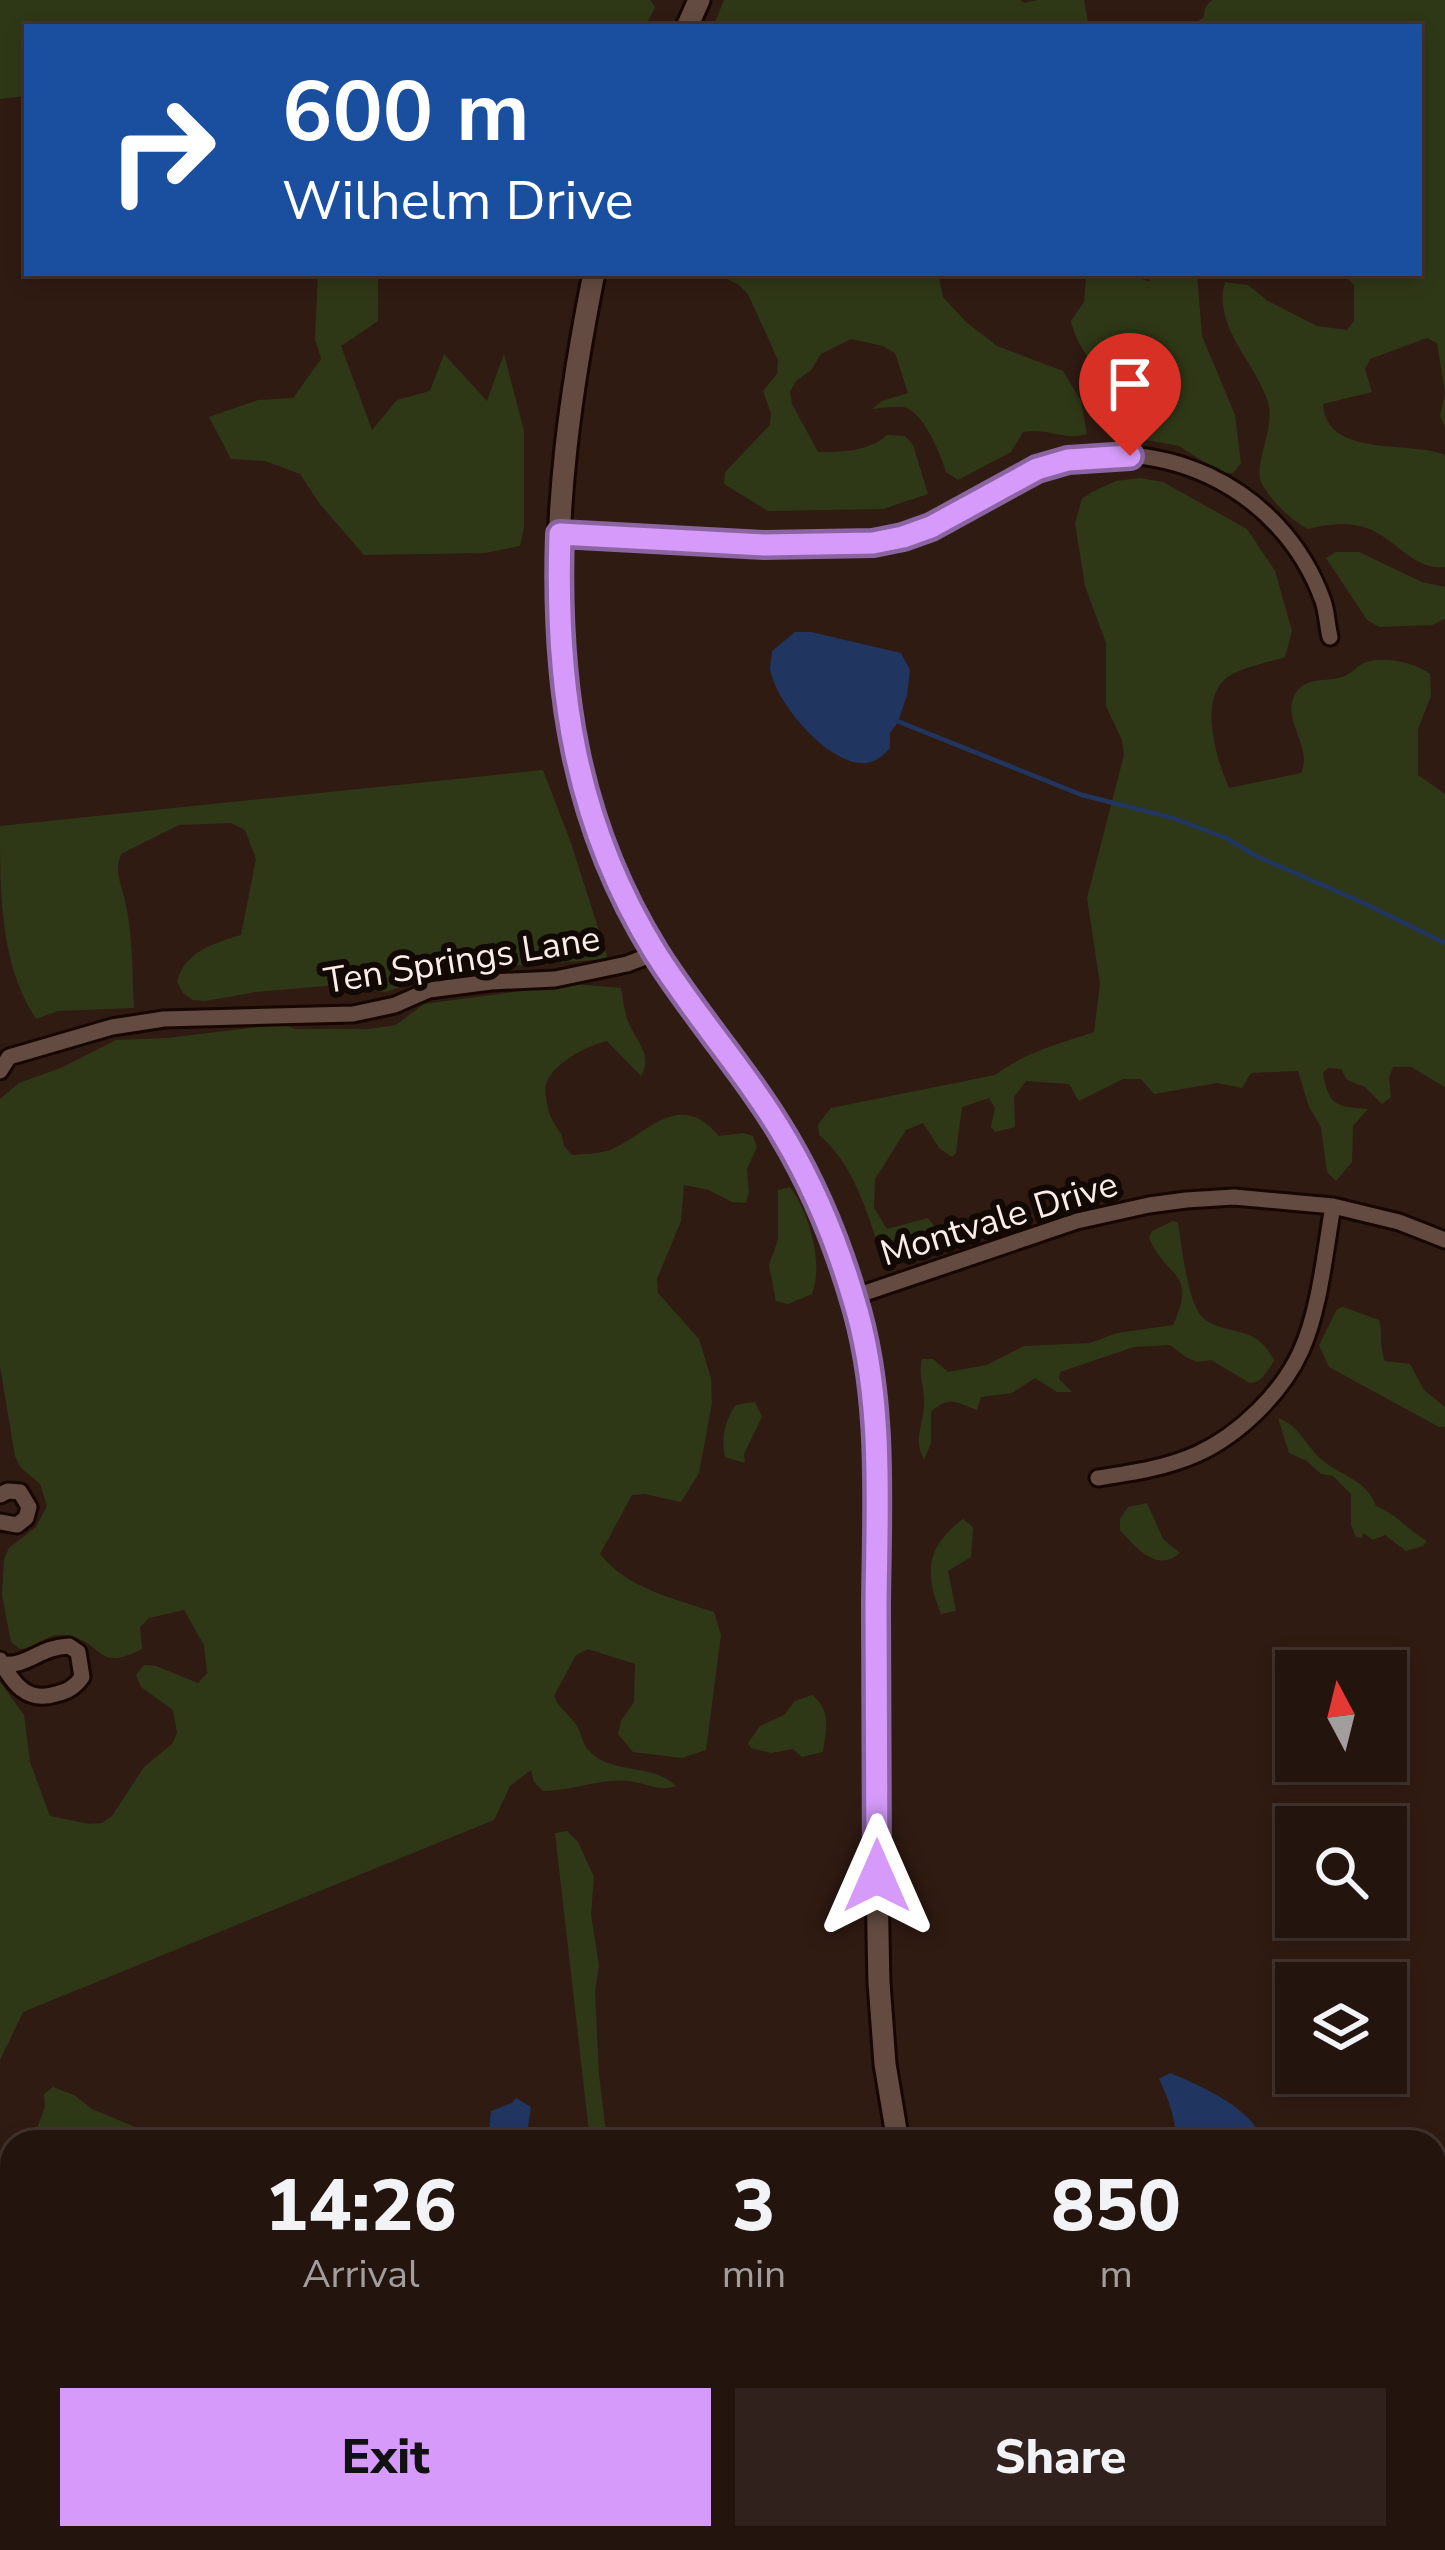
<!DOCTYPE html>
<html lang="en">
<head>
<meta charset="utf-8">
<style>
	body { margin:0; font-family:"Nunito Sans",sans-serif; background:#30211c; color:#f1f3f6; height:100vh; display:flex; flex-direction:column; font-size:45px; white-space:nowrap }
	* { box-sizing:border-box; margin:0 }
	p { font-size:39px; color:#a39e9e }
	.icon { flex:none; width:66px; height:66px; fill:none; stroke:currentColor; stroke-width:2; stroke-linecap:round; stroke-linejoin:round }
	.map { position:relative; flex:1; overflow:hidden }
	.panel { position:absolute; left:0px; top:2130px; width:1446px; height:420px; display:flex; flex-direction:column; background:#24140e; border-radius:36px 36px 0 0; box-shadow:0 6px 18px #0003,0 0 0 3px #41332e }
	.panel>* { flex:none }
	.top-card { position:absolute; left:24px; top:24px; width:1398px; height:252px; border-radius:0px; box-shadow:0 6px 18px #0003,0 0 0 3px #41332e; background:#1a4fa0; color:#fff; overflow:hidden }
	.needle { width:78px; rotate:353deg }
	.controls { position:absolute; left:1275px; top:1650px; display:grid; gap:24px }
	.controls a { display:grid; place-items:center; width:132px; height:132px; border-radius:0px; background:#24140e; box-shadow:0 6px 18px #0003,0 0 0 3px #41332e; font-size:60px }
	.pin { position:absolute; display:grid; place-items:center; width:102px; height:102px; color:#fff; margin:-123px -51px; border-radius:50% 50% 50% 0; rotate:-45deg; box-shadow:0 0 12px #0007 }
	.pin .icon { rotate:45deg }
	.me { position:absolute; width:132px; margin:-66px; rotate:0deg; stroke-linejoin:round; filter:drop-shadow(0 0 9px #0008) }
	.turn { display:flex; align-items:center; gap:42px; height:252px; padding:0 60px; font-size:54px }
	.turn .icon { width:156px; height:156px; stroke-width:2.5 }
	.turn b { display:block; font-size:84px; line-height:102px }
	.eta { display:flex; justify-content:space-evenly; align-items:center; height:204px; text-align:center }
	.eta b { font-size:72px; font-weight:800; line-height:84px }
	.cta { display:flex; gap:24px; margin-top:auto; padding:24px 60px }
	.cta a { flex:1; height:138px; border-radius:0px; background:#d69bfa; color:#111; font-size:48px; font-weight:800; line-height:138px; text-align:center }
	.cta a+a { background:#30211c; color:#f1f3f6 }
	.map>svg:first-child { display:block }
	.green { fill:#2f3816 }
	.water { fill:#203661 }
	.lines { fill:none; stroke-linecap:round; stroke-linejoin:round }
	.stream { stroke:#203661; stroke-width:4.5 }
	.street-casing { stroke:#170601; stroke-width:21 }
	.secondary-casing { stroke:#170601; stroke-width:27 }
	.street { stroke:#644b41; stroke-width:15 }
	.secondary { stroke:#644b41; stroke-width:21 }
	.route-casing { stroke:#8b65a2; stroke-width:30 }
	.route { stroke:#d69bfa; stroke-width:21 }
	.labels { text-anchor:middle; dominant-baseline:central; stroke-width:12; stroke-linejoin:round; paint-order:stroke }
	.street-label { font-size:36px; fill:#fcede7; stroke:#120905 }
</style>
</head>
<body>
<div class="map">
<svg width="1445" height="2550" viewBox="0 0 1445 2550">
	<rect width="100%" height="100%" fill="#301b12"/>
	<path class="green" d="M0,0H650L655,7L645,27H27V96L0,99Z
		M724,0H1020L1024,3L1038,0H1084L1089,27H713Z
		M1212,0H1445V428L1440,416L1445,393L1437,343L1427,338L1370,359L1365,369L1372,392L1323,404C1326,459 1410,440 1445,455V567C1414,571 1395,538 1367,528C1348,521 1327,524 1308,529C1292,521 1271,501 1262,484C1252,466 1276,428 1268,402C1256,363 1212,326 1225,282L1248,285L1268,301L1317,326L1347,330L1354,321V285L1342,273H1419V27H1187L1203,18L1206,6Z
		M318,273H378V321L341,346L372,430L397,400L430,391L444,354L487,401L504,354L524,431V527L520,546L485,553L364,555L319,503L300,474L265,461L231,459L209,417L258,400L293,398L321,359L315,339Z
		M716,273H938L943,297L966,322L997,346L1063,371L1081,401L1087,434C1065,441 1045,427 1023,432L1011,452L958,480L946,472C941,455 923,410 903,407C894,406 882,408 872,409L882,401L908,393L895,353L883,346L851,339L821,354L811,370L796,381L790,392L792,404L818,452C842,452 868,452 887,435L905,436L913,445L928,494L883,509L768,511L724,484L725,472L770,425L771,413L763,391L777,374L778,360L748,294L739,285Z
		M1096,273H1128L1149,282L1152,273H1197L1202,336L1235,415L1241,463L1233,473H1221L1179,446L1130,437C1122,424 1124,411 1117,399C1101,369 1080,357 1071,321L1084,302L1086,279Z
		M1140,478L1163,482L1247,529L1275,571L1292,631L1285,657C1267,663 1236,668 1223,681C1200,704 1217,761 1229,788L1301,773C1313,749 1284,722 1293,699C1302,675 1323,683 1342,677C1351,675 1357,665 1366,662C1384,656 1415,662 1430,674L1431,696L1418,729V775L1445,794V1087L1411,1067H1393L1389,1078L1391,1097L1382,1104L1365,1087L1347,1080L1341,1069L1328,1068L1323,1073C1329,1107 1336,1106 1368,1109L1353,1126L1352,1162L1336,1181L1327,1172L1321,1127L1309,1107L1298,1071L1251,1073L1242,1088L1217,1083L1154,1094L1141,1079H1123L1079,1101L1069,1084L1026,1081L1014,1097L1015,1127L995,1132L991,1127L995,1108L989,1098L962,1107L956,1153L952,1157L940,1149L923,1123L906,1130L875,1179L874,1208L887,1229L928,1218L938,1232L929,1241L890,1259H883C868,1216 855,1165 819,1135L818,1124L831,1108L995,1075C1026,1052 1058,1044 1094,1032L1100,984L1087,898L1124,755L1122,740L1106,706V643L1085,586L1075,523L1082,499L1092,492L1116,481Z
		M1336,552H1359L1422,582L1445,587V619L1432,625L1379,627L1367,620L1326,558Z
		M543,770L571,843L608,959L445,971L386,992L336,985L256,992L205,1001L193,1000L183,993L177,982C184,952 214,943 241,935L256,859L245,830L231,823L179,825L121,854C114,873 121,882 125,901C133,933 132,974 134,1008L58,1011L36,1019C0,964 0,893 0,826Z
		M573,984L621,988C623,998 624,1009 627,1019C634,1039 654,1054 641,1076L607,1041C588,1045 553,1063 546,1084C544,1091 547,1105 549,1112C553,1126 563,1131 564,1146L572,1155C584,1154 599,1154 610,1150C651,1132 678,1089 719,1136L743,1133L753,1136L757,1147L747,1169L749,1192L746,1203L732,1202L709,1190L684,1185L681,1221L657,1279L658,1293L699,1339L711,1378L712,1403L699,1473L681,1502L645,1494L632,1495L600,1554C628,1589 673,1598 714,1612L721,1635L706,1750L682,1758L633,1752L618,1734L621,1721L634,1702L635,1664L588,1649L576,1655L554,1696C560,1710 569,1714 577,1726C582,1734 582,1744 589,1751C612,1775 653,1763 676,1786C659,1792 646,1783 629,1781C600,1778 572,1791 543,1791L534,1782L531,1770L510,1786L494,1820L23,2012L0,2060V1682L24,1715L30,1762L50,1816L90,1824L102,1823L112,1816L144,1767L172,1744L177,1733L173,1710L141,1687L136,1675L144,1665L156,1666L198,1683L207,1673L204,1645L184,1610L149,1618L140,1627L142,1649C94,1674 105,1640 64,1635C48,1632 36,1648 20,1649L11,1642L2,1595L4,1559L9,1548L36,1527L47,1506L40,1484L20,1467L15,1456L0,1366V1099L19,1083L63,1067L116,1040L167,1038L283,1024L295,1029H369L396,1025L424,1004Z
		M790,1187C809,1212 824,1264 812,1294L788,1304L776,1301L769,1265L778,1240V1190Z
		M1173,1221L1178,1223C1182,1246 1187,1301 1202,1317C1223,1337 1257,1322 1274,1361C1268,1370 1262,1383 1250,1383L1211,1360L1197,1362L1186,1357L1170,1345L1134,1347L1060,1372L1059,1379L1072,1392H1057L1035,1378L1012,1393L981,1397L977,1410C956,1403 949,1395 931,1412V1443L924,1460C912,1438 925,1423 924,1400C924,1385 918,1374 922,1359H933L948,1372L987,1365L1024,1346L1090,1343L1117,1333L1173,1325C1199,1270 1164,1278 1149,1237L1152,1231Z
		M1343,1307L1379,1320C1383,1334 1379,1347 1385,1361L1410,1364L1424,1390L1445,1407V1427H1439L1329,1367L1319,1345L1337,1309Z
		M755,1402L762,1417L744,1454L745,1463L725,1457C721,1439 725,1419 736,1405Z
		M1278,1418C1299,1425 1306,1446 1322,1460C1341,1476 1367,1480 1376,1506C1396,1514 1408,1530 1427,1541L1423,1546L1406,1551L1385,1535L1373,1540L1363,1533L1362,1538L1356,1537L1351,1525V1494L1333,1476L1321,1474L1307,1461L1289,1453Z
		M1147,1503L1163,1539L1180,1553C1157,1573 1136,1548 1120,1530V1519L1128,1507Z
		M963,1519L973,1527L971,1557L948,1571L956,1611L941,1614C924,1572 926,1547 963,1519Z
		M812,1695C832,1711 826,1729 823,1752L802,1757L793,1749L771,1753L751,1748L748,1743L760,1726L784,1715L795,1701Z
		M567,1831L578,1842L594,1877L591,1914L599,1966L595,1991L599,2075L607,2141L595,2142L589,2132L555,1833Z
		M53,2087L74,2095L92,2109L171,2142H32L45,2106L44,2094Z
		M12,2160V2407C2,2434 13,2463 0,2491V2162Z
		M1445,2465V2550H1367L1364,2538H1434V2467Z"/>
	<path class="water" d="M795,632H811L901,653L910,670L907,695L898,722L890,733V748C883,756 877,761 867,763C829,767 776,703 770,669C770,667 772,653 772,651Z
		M1170,2073C1197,2084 1259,2111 1261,2142H1176C1176,2119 1169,2100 1159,2079Z
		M516,2098L531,2107L528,2126L536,2142H488L491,2111L512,2103Z
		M1434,2238H1445L1444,2375L1434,2374Z"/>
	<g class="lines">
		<path class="stream" d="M897,721L1082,795L1173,818L1226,838L1258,857L1359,901L1445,943"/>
		<defs>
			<path id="street" d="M560,534C612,537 664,540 716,542C767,545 821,549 872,543C935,536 981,491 1038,469C1153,425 1282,486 1323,601C1327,612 1327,625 1330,637
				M0,1071L9,1057L112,1027L164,1019L353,1014L395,1005L429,990L491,982L555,979L627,964L656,953
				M853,1297L1077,1221L1149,1205L1186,1200L1234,1197L1333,1206L1399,1222L1445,1240
				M1098,1478C1131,1473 1166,1468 1197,1454C1239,1435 1282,1393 1301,1351C1320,1309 1325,1251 1333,1206
				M0,1495L8,1491L20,1492L29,1507L26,1518L17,1525L0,1522
				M0,1660C13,1684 27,1703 56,1694C68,1691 75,1687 82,1677L78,1652L69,1646C39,1647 28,1667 2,1664"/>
			<path id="secondary" d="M687,27L699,0
				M594,273C548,503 527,743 655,952C694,1016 746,1073 785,1138C814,1185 836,1243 853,1296C885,1397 877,1507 876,1611C876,1735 876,1859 879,1983L885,2064L898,2142
				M982,2538L985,2550"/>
		</defs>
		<use href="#street" class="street-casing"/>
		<use href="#secondary" class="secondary-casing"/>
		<use href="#street" class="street"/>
		<use href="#secondary" class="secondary"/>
	</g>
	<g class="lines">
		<defs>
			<path id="route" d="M877,1876C876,1785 876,1694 876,1604C877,1502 884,1395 853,1297C837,1243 814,1187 785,1138C747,1073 695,1016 655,952C574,821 555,685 560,534L764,545L873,543L903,537L931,527L1037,469L1068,460L1130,456"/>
		</defs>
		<use href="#route" class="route-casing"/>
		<use href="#route" class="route"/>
	</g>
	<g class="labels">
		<g class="street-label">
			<text transform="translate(462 960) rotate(-9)">Ten Springs Lane</text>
			<text transform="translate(999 1219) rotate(-17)">Montvale Drive</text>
		</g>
	</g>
</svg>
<div class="controls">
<a><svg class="needle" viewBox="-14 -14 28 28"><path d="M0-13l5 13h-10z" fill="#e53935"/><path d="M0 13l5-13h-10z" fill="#a39e9e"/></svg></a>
<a><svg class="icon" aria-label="search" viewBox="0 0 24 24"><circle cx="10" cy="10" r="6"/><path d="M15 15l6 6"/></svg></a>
<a><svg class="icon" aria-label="layers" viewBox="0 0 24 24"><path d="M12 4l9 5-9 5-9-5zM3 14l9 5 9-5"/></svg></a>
</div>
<div class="pin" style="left:1130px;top:456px;background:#d93025"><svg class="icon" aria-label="arrive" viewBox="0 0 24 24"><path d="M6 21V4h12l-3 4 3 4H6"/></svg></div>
<svg class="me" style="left:877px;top:1876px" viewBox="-20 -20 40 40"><path d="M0-17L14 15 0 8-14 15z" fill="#d69bfa" stroke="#fff" stroke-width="4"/></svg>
<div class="top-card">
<div class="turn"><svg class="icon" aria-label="right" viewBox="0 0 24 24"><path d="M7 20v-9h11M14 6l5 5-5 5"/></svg><div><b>600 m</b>Wilhelm Drive</div></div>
</div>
<section class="panel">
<div class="eta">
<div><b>14:26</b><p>Arrival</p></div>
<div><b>3</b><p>min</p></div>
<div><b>850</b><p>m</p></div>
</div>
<div class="cta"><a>Exit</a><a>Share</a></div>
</section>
</div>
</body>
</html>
